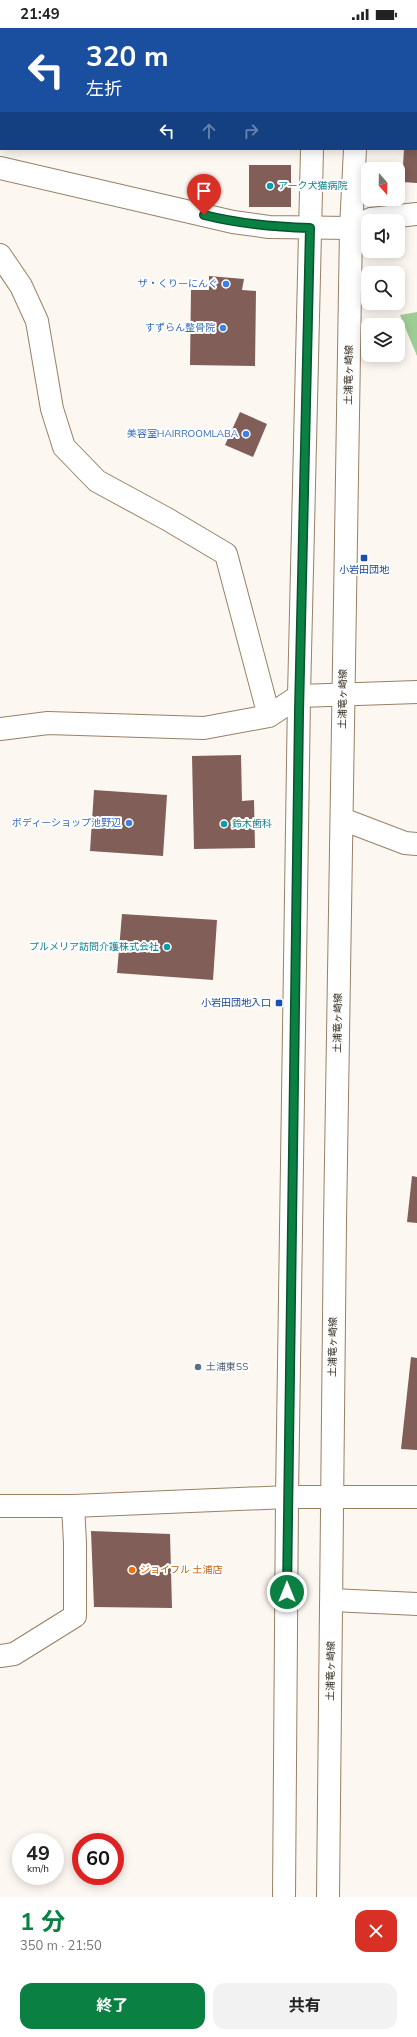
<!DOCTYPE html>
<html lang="ja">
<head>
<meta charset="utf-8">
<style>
	body { margin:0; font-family:"Nunito Sans","Noto Sans JP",sans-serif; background:#f2f2f2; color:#222; height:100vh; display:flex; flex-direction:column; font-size:15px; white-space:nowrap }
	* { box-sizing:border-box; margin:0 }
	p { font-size:13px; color:#767676 }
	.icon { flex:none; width:22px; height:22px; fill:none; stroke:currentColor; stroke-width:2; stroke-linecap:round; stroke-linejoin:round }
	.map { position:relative; height:1869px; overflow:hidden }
	.side { display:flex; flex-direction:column; background:#fff; flex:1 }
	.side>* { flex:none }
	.banner { position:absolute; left:0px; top:0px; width:417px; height:122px; box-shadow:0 2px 10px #0003; background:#1a4fa0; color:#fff; overflow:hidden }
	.needle { width:26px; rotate:160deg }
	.buttons { position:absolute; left:361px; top:134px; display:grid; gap:8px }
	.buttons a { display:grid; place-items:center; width:44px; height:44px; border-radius:8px; background:#fff; box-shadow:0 2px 10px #0003; font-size:20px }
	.speed { position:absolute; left:12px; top:1805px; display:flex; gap:8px; font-size:20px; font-weight:700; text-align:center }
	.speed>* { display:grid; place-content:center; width:52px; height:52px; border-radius:50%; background:#fff; box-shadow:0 2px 10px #0003; line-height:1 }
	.speed small { font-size:10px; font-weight:400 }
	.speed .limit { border:6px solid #d22; background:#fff; color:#111 }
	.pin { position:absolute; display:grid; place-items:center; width:34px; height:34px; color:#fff; margin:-41px -17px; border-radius:50% 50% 50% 0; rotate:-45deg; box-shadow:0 0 4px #0007 }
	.pin .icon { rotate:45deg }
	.me { position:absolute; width:44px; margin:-22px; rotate:0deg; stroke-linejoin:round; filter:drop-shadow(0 0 3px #0008) }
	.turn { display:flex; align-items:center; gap:14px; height:84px; padding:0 20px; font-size:18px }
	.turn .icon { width:52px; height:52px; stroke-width:2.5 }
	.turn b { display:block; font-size:28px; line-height:34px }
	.lanes { display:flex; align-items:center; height:38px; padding:0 20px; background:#0003; justify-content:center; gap:20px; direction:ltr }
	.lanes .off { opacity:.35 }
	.round { display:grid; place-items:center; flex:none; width:42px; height:42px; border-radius:12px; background:#f2f2f2 }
	.summary { display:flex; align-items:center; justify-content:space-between; height:68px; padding:0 20px }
	h1 { font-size:24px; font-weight:700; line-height:30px; color:#0b8043 }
	.cta { display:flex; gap:8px; margin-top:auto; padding:8px 20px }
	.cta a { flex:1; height:46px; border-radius:12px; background:#0b8043; color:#fff; font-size:16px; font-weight:700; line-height:46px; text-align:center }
	.cta a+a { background:#f2f2f2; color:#222 }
	.status { display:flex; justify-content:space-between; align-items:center; height:28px; padding:0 20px; background:#fff; direction:ltr }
	.status svg { height:11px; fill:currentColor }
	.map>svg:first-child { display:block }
	.forest { fill:#9dcd94 }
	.building { fill:#825e59 }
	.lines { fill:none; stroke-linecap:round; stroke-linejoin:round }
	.minor-casing { stroke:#978165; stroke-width:24 }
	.tertiary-casing { stroke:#978165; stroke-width:24 }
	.primary-casing { stroke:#978165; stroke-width:24 }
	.minor { stroke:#fff; stroke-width:22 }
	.tertiary { stroke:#fff; stroke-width:22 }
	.primary { stroke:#fff; stroke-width:22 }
	.route-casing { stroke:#07532c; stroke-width:10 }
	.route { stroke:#0b8043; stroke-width:7 }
	.culture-dot { fill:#0f9aa8; stroke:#fff; stroke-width:1.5 }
	.shop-dot { fill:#3f7fe0; stroke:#fff; stroke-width:1.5 }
	.transit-dot { fill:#1a4fb4; stroke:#fff; stroke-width:1.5 }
	.service-dot { fill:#5c6f8a; stroke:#fff; stroke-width:1.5 }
	.food-dot { fill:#e8710a; stroke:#fff; stroke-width:1.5 }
	.labels { text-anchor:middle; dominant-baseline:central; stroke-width:4; stroke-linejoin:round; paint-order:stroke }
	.culture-label { font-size:10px; fill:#0d838f; stroke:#fff; text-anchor:start }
	.shop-label { font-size:10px; fill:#366cbe; stroke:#fff; text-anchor:end }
	.street-label { font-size:10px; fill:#2d2519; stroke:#fff }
	.transit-label { font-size:10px; fill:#164399; stroke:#fff }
	.service-label { font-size:10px; fill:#4e5e75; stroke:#fff; text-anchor:start }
	.food-label { font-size:10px; fill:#c56008; stroke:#fff; text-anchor:start }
</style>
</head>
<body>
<div class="status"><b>21:49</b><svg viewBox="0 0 49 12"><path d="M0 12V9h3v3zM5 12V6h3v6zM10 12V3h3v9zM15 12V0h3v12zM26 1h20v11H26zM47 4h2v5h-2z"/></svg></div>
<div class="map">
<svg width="417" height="1869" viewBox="0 0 417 1869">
	<rect width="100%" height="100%" fill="#fcf7f1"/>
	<path class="forest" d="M417,284V328L400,287Z"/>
	<path class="building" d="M404,121H417V155L402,154Z
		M249,137H291V179H249Z
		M209,248L244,251L242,262L256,263L255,338L190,337L191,262H209Z
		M240,384L267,396L253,429L225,417Z
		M241,727L242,773L254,772L255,820L194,821L192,728Z
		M94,762L167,767L163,828L90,823Z
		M122,886L217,892L213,952L117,945Z
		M412,1148L417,1149V1195L407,1194Z
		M411,1329L417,1330V1422L401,1421Z
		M91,1503L170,1506L172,1580L94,1579Z"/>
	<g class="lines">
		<defs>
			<path id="minor" d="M78,1L79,0
				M0,63L1,62
				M351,200L371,191L417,186
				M0,227L21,258L37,293L52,381L64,419L97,453L167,491L226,526L269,688
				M0,701L48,695L204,700L269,688L299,668
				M342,791L405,815L417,816
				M332,1572L417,1576
				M0,1628L14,1626L75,1588V1515L73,1478"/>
			<path id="tertiary" d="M0,140L233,194L269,199L351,200
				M299,668L417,664
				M0,1478H73L287,1469H417"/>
			<path id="primary" d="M317,1L318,0
				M360,1V0
				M284,1869L287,1469L299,668L312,121
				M328,1869L335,1194L351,200L355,121"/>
		</defs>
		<use href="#minor" class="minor-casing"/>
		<use href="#tertiary" class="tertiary-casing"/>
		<use href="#primary" class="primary-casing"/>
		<use href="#minor" class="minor"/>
		<use href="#tertiary" class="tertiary"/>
		<use href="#primary" class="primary"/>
	</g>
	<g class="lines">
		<defs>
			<path id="route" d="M204,187C240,196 274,199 310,200L299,684L287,1564"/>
		</defs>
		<use href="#route" class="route-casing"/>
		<use href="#route" class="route"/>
	</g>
	<g class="culture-dot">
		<circle cx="270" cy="158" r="4"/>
		<circle cx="224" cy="796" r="4"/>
		<circle cx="167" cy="919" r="4"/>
	</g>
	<g class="shop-dot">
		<circle cx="226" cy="256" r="4"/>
		<circle cx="223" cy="300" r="4"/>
		<circle cx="246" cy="406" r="4"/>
		<circle cx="129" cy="795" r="4"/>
	</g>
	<g class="transit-dot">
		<rect x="360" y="526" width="8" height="8" rx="2"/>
		<rect x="275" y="971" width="8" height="8" rx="2"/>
	</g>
	<circle class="service-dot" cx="198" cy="1339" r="4"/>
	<circle class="food-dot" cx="132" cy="1542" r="4"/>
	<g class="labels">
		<g class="culture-label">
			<text x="278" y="158">アーク犬猫病院</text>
			<text x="232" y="796">鈴木歯科</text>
			<text x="159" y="919" text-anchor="end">プルメリア訪問介護株式会社</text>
		</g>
		<g class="shop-label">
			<text x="218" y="256">ザ・くりーにんぐ</text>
			<text x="215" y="300">すずらん整骨院</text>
			<text x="238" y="406">美容室HAIRROOMLABA</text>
			<text x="121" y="795">ボディーショップ池野辺</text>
		</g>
		<g class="street-label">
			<text transform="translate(349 347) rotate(-89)">土浦竜ヶ崎線</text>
			<text transform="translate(343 671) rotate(-89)">土浦竜ヶ崎線</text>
			<text transform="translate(338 995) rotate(-89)">土浦竜ヶ崎線</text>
			<text transform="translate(333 1319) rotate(-89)">土浦竜ヶ崎線</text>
			<text transform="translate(331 1643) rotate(-89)">土浦竜ヶ崎線</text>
		</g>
		<g class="transit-label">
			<text x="364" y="542">小岩田団地</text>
			<text x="271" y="975" text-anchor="end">小岩田団地入口</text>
		</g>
		<g class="service-label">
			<text x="206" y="1339">土浦東SS</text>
		</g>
		<g class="food-label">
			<text x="140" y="1542">ジョイフル 土浦店</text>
		</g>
	</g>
</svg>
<div class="buttons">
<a><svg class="needle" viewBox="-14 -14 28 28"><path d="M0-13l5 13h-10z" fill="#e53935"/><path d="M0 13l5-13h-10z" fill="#767676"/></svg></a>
<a><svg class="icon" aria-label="sound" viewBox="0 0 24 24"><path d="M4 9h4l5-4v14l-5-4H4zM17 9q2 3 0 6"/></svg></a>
<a><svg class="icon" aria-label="search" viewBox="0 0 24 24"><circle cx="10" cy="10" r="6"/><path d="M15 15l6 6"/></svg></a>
<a><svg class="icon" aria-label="layers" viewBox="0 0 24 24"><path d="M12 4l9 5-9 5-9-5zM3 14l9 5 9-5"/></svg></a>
</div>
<div class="speed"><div>49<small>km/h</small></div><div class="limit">60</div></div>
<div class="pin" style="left:204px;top:187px;background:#d93025"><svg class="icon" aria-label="arrive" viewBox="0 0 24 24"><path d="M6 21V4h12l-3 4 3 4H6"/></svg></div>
<svg class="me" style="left:287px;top:1564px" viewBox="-20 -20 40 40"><circle r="17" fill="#0b8043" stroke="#fff" stroke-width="3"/><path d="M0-11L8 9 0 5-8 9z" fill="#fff"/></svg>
<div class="banner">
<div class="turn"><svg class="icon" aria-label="left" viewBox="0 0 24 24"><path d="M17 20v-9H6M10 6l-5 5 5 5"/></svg><div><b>320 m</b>左折</div></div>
<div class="lanes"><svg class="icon" aria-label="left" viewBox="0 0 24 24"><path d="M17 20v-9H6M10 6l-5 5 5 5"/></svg><svg class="icon off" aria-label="ahead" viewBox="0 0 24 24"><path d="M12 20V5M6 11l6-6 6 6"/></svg><svg class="icon off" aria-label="right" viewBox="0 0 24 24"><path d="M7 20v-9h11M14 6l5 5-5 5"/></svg></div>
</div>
</div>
<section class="side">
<div class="summary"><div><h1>1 分</h1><p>350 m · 21:50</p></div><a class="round" style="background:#d93025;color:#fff"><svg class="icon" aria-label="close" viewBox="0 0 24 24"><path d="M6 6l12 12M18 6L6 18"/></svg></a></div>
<div class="cta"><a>終了</a><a>共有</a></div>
</section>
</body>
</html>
